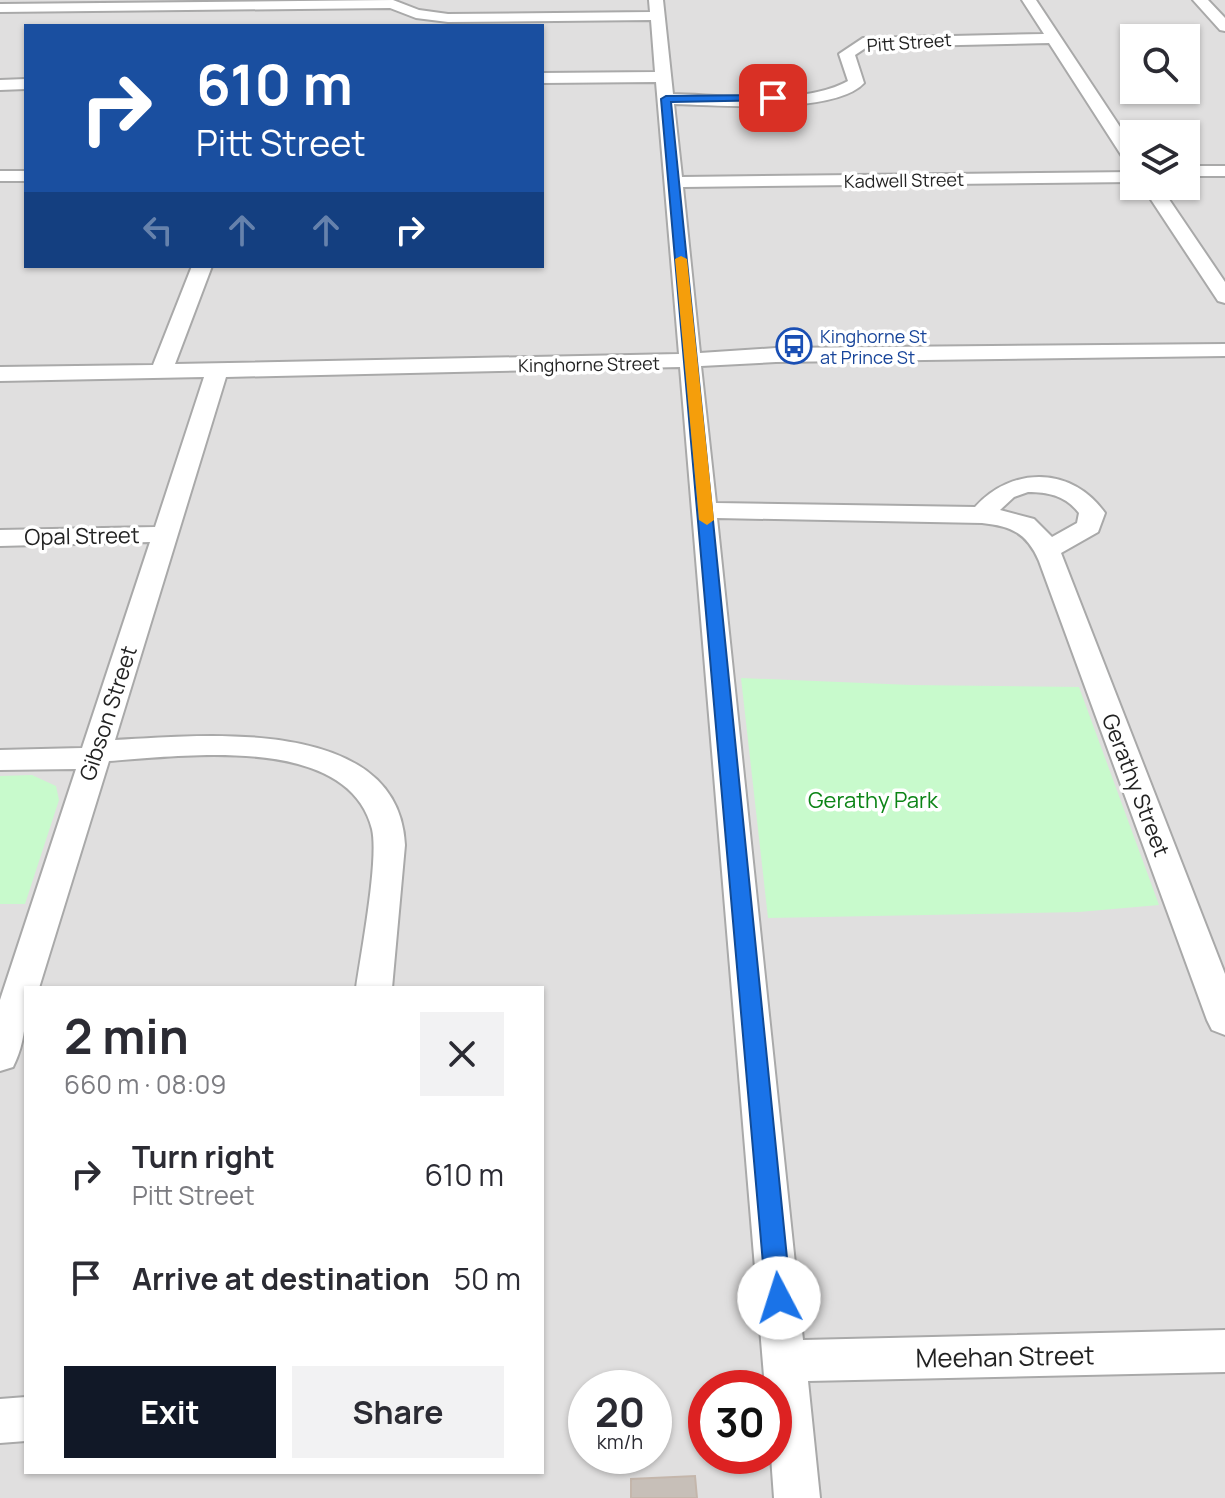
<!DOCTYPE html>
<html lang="en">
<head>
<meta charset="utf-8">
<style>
	body { margin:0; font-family:Manrope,sans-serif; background:#f2f2f3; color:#2b2b33; height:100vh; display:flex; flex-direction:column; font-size:30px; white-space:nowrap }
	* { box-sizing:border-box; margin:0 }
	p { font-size:26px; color:#7c7c81 }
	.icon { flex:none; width:44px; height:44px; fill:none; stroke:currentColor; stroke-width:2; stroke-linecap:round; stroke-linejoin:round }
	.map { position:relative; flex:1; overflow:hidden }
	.drawer { position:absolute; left:24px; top:986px; width:520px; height:488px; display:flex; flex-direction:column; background:#fff; border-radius:0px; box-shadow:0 2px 6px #0004 }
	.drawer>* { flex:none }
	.hud { position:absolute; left:24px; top:24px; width:520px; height:244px; border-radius:0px; box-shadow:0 2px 6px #0004; background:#1a4fa0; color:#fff; overflow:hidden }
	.buttons { position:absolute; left:1120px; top:24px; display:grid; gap:16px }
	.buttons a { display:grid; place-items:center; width:80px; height:80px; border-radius:0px; background:#fff; box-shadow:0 2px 6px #0004; font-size:40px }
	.speed { position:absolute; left:568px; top:1370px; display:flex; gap:16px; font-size:40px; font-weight:700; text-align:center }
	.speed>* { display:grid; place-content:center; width:104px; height:104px; border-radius:50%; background:#fff; box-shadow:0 2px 6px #0004; line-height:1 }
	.speed small { font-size:20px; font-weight:400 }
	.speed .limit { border:12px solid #d22; background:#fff; color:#111 }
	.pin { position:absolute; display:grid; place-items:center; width:68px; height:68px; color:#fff; margin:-34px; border-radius:16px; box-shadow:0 4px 12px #0006 }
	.me { position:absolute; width:88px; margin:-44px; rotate:355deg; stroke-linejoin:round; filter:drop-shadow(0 0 6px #0008) }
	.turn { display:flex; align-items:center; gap:28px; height:168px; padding:0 40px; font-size:36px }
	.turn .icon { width:104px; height:104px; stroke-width:2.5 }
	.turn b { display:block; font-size:56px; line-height:68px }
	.lanes { display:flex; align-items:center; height:76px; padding:0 40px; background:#0003; justify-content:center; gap:40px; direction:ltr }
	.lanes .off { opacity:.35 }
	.round { display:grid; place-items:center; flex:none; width:84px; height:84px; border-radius:0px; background:#f2f2f3 }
	.summary { display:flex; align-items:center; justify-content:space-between; height:136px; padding:0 40px }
	h1 { font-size:48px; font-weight:700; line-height:60px }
	.cta { display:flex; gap:16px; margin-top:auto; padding:16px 40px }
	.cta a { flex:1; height:92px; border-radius:0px; background:#111827; color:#fff; font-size:32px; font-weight:700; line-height:92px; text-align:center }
	.cta a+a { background:#f2f2f3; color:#2b2b33 }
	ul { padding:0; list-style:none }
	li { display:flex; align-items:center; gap:24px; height:104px; padding:0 40px }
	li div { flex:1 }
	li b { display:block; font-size:30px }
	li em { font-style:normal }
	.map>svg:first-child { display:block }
	.residential { fill:#e0dfdf; fill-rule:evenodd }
	.park { fill:#c8facc }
	.building { fill:#c7bfb8; stroke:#c4b6ab; stroke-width:2 }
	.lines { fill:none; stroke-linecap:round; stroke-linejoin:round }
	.street-casing { stroke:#a9a9a9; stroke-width:4 }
	.street { fill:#fff; fill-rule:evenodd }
	.route { fill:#1a73e8; stroke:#114b97; stroke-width:2 }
	.slow { fill:#f59e0b }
	.labels { text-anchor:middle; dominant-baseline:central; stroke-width:7; stroke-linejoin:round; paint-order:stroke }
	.far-street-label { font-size:18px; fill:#222; stroke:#fff }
	.far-transit-label { font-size:18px; fill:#164399; stroke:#fff; text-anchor:start }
	.street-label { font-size:22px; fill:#222; stroke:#fff }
	.park-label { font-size:22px; fill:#0c8416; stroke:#fff }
	.near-street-label { font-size:26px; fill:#222; stroke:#fff }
</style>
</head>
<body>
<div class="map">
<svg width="1225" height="1498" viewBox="0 0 1225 1498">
	<rect width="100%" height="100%" fill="#f2efe9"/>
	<path class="residential" d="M0,0H1225V1498H0ZM26,26H542V266H26ZM1134,38H1186V90H1134ZM1134,134H1186V186H1134ZM26,988H542V1472H26ZM586,1388H654V1456H586ZM706,1388H774V1456H706Z"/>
	<path class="park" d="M741,678L911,685L1079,687L1159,905L1079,912L768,918Z
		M32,775L56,786L59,800L25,904H0V776Z"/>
	<path class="building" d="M695,1476L697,1498H631V1479Z"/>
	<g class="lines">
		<defs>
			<path id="street" d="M393,0L419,10L448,14L650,12L649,0H663L673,94C723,95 803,106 848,81L839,54L863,38L1044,34L1022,0H1036L1134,148V166L1125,161L1049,43L867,47L855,55L864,83C834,115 717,105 674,104L682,177L1134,172V182L683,187L700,353L776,348L1225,344V356L776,362L701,366L716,503L975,507C1012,466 1072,466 1105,513L1098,532L1061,553L1225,974V1035L1212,1030L1207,1020L1039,561C1027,533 1011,526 982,523L717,518L803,1340L1225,1330V1372L808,1381L820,1498H774L771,1456H774V1388H765L680,367L226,377L115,740C203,735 399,715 405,845L392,988H356C361,953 379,859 372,829C348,733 183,756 109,761L39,988H26C26,1017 26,1041 13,1067L0,1071V1000L76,769L0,770V750L82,748L150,542L0,546V530L155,527L204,377L0,381V367L153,365L192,266H212L175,364L679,354L656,82L542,83V73L655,72L651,20L448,22L416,18L390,8L0,12V4ZM1028,492C1049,492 1066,496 1079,513L1077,523L1052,537L1034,519L1000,510L1014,497Z
				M1193,0H1208L1225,18V31L1220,30Z
				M26,79V89L0,90V80Z
				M1186,166H1225V176H1186Z
				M0,171H26V181H0Z
				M1142,186H1160L1225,282V303L1218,301Z
				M26,1397V1441L0,1443V1399Z"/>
		</defs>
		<use href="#street" class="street-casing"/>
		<use href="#street" class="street"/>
	</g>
	<path class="route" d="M773,95L777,100L671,102L791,1298L788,1306L779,1310L770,1306L766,1298L661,99L666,96Z"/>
	<path class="slow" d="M681,256L687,259L714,520L707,525L699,520L675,259Z"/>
	<defs>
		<symbol id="bus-ring" viewBox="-11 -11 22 22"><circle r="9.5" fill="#fff" stroke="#1a4fb4" stroke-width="1.5"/><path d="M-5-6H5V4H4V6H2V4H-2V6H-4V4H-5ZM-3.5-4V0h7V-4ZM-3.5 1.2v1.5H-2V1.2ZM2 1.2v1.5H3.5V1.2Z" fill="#1a4fb4"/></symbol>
	</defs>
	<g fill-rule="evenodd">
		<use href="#bus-ring" x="774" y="326" width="40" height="40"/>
	</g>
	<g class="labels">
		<g class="far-street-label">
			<text transform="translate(909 42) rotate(-4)">Pitt Street</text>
			<text transform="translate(904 180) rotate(-1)">Kadwell Street</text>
			<text transform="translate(589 364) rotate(-1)">Kinghorne Street</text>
		</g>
		<g class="far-transit-label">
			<text x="820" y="336">Kinghorne St<tspan x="820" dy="21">at Prince St</tspan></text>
		</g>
		<g class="street-label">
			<text transform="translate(82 536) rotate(-1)">Opal Street</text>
			<text transform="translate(108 713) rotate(-72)">Gibson Street</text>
			<text transform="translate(1136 785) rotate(69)">Gerathy Street</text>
		</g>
		<g class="park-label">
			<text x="873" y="800">Gerathy Park</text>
		</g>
		<g class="near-street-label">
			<text transform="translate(1005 1356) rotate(-1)">Meehan Street</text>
		</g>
	</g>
</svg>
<div class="buttons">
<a><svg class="icon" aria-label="search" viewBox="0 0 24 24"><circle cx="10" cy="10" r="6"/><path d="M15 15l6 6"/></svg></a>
<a><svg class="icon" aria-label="layers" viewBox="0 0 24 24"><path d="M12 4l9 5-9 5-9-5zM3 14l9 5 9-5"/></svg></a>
</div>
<div class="speed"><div>20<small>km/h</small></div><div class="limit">30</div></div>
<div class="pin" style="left:773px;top:98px;background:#d93025"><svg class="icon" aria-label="arrive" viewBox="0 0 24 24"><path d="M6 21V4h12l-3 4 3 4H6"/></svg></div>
<svg class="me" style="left:779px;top:1298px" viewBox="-20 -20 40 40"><circle r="19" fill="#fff"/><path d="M0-13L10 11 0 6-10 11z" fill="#1a73e8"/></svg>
<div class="hud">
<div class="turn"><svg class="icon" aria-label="right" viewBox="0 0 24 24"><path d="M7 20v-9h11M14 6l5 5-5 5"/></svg><div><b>610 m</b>Pitt Street</div></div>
<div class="lanes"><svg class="icon off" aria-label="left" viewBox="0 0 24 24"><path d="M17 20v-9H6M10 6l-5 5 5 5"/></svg><svg class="icon off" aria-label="ahead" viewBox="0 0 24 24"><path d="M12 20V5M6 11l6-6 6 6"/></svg><svg class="icon off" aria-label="ahead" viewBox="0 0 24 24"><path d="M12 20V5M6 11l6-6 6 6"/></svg><svg class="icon" aria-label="right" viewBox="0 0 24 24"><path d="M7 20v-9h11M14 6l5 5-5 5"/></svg></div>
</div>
<section class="drawer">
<div class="summary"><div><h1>2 min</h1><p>660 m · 08:09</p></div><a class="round"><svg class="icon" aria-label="close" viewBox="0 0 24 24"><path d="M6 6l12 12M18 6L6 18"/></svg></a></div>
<ul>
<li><svg class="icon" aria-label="right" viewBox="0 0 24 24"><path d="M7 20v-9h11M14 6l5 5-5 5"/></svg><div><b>Turn right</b><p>Pitt Street</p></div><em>610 m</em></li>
<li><svg class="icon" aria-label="arrive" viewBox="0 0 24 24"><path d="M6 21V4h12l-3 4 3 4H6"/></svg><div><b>Arrive at destination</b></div><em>50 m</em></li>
</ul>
<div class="cta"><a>Exit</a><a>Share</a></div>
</section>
</div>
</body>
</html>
